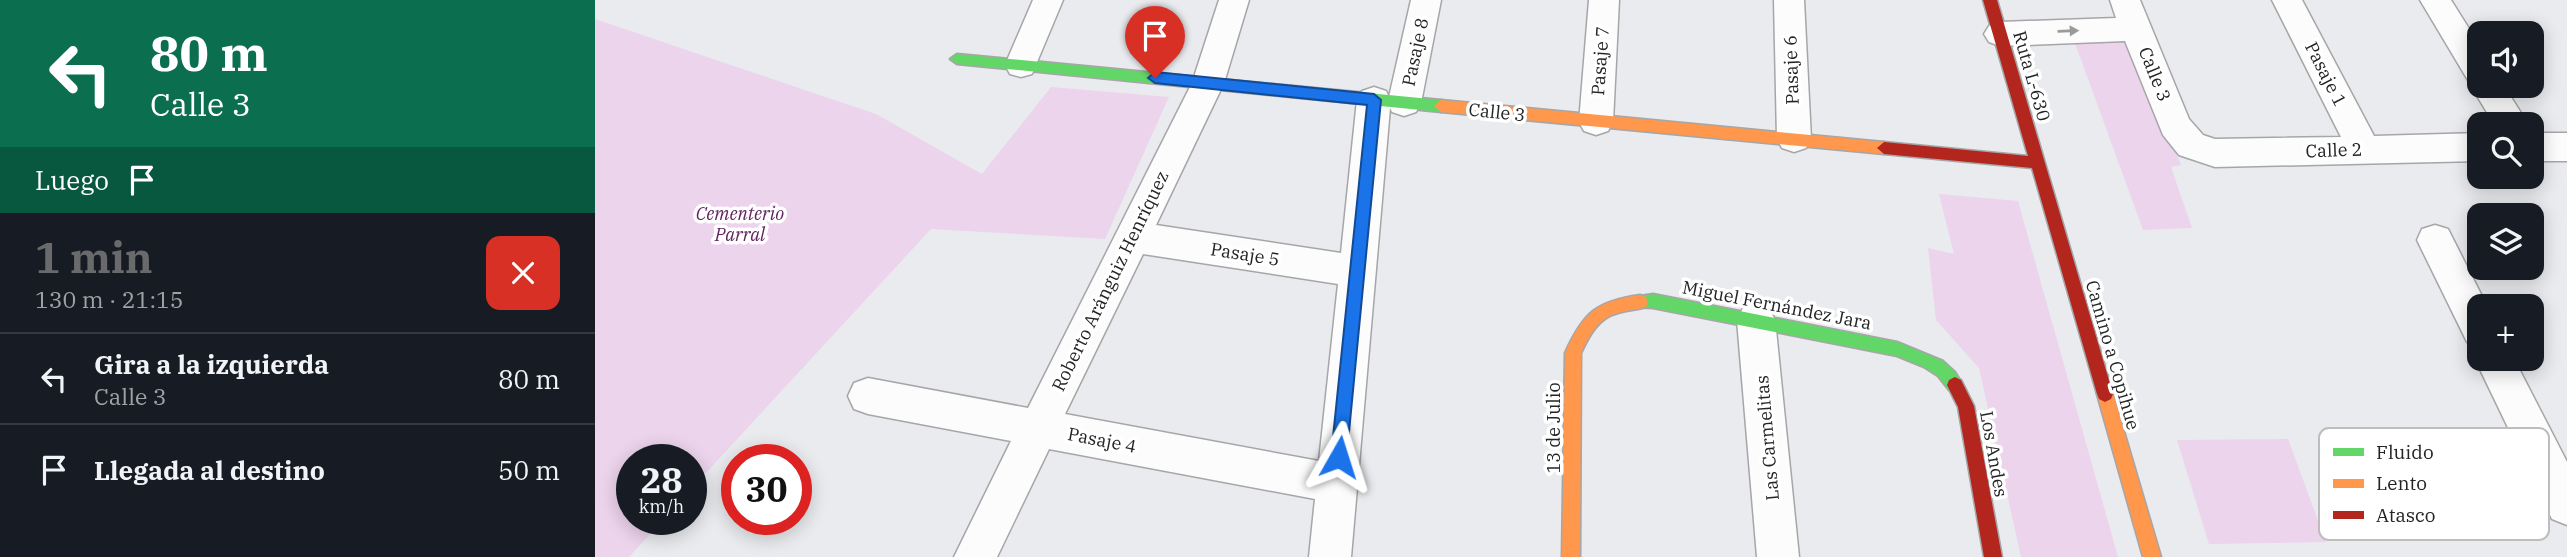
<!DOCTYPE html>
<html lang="es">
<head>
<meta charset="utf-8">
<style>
	body { margin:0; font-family:"IBM Plex Serif",serif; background:#242831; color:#f1f3f6; height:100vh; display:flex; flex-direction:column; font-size:26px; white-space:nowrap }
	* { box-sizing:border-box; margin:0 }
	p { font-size:23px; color:#9ea1a6 }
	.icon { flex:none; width:38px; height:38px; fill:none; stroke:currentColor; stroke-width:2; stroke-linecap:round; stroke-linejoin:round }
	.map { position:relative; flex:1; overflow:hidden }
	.sheet { display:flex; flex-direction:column; background:#171b24; width:595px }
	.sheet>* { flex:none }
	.banner { background:#0b6e4f; color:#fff; overflow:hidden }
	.controls { position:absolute; left:1872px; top:21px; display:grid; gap:14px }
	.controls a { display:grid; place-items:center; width:77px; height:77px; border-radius:14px; background:#171b24; box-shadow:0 4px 18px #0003; font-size:35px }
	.speed { position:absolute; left:21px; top:444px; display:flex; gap:14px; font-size:35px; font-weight:700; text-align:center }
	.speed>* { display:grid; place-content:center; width:91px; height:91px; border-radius:50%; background:#171b24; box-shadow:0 4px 18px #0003; line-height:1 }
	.speed small { font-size:18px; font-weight:400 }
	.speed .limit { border:10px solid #d22; background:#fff; color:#111 }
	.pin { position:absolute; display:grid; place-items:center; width:60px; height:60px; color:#fff; margin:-72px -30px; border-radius:50% 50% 50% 0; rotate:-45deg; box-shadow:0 0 7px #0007 }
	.pin .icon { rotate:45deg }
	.me { position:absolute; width:77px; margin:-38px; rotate:6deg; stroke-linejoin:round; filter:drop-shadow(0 0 5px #0008) }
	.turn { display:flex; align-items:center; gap:24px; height:147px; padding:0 35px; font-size:32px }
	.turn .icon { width:91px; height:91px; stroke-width:2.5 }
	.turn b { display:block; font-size:49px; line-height:60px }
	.then { display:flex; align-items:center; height:66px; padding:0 35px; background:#0003; gap:14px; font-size:26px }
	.round { display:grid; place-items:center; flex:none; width:74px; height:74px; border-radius:14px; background:#242831 }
	.overview { display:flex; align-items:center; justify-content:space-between; height:119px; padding:0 35px }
	h1 { font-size:42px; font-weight:800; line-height:52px; color:#696a6b }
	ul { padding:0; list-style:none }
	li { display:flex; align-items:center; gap:21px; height:91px; padding:0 35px; border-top:2px solid #363941 }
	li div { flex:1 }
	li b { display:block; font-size:26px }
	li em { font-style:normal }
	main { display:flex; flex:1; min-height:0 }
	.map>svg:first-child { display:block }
	.green { fill:#ecd4ec }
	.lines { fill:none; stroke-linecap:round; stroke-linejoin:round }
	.street-casing { stroke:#a6a6a8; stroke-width:3 }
	.fast-casing { stroke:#a6a6a8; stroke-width:3 }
	.slow-casing { stroke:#a6a6a8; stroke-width:3 }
	.jam-casing { stroke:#a6a6a8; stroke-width:3 }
	.street { fill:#fcfcfc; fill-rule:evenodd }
	.fast { fill:#63d668; fill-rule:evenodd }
	.slow { fill:#ff974d; fill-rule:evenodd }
	.jam { fill:#b3261e; fill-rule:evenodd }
	.oneway { fill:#9a9b9b }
	.route { fill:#1a73e8; stroke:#114b97; stroke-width:2 }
	.labels { text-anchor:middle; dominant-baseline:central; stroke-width:7; stroke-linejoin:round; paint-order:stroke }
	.street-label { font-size:18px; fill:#232425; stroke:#fff }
	.park-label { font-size:18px; font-style:italic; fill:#612360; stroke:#fff }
	.key { fill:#fff; stroke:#bdbdbe; stroke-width:2 }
	.key-label { font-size:19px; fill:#232425 }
</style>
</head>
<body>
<main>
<section class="sheet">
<div class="banner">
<div class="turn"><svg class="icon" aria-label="left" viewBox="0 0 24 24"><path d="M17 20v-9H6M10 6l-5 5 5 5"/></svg><div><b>80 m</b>Calle 3</div></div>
<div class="then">Luego<svg class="icon" aria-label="arrive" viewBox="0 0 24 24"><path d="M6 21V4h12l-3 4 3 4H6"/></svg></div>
</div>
<div class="overview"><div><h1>1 min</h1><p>130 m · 21:15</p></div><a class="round" style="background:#d93025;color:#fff"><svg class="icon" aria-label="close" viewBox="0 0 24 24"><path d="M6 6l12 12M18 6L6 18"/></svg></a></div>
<ul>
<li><svg class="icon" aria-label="left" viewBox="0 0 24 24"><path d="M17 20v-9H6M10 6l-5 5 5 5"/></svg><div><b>Gira a la izquierda</b><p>Calle 3</p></div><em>80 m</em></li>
<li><svg class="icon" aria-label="arrive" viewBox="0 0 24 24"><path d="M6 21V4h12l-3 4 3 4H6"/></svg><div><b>Llegada al destino</b></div><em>50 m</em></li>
</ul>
</section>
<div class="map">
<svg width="1972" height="557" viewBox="0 0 1972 557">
	<rect width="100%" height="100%" fill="#eaebee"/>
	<path class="green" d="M0,19L281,114L387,174L456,87L574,97L510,239L336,229L96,489V460H37V520H68L34,557H0Z
		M1527,42L1539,52L1586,165L1576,167L1597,228L1548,230L1480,43Z
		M1344,194L1423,201L1523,557H1426L1384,368L1341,320L1333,248L1359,254Z
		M1693,439L1731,542L1614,544L1582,440Z"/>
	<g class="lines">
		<defs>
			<path id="street" d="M438,0H468L437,74L426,77L415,74L410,65Z
				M624,0H654L629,83L561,225L746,253L762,100L767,91L779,87L791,91L794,97L816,0H846L826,103L821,112L809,116L797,112L795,108L756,557H714L720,499L454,449L402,557H359L416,441L273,414L259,409L253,396L259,383L273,378L433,408L597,83ZM548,254L743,284L724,461L470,414Z
				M994,0H1024L1018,122L1013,131L1001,135L989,131L984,122Z
				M1179,0H1209L1216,139L1211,148L1199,152L1187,148L1182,139Z
				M1515,0H1545L1594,119L1608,135L1620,139L1746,137L1677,0H1707L1779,136L1885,133V161L1620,167L1584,155L1568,135L1530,41L1405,46L1394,42L1389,34L1394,26L1405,22L1521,18Z
				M1825,0H1856L1885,46V86H1909L1933,124H1899L1876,86L1877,83L1874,82Z
				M1937,133H1972V161H1937Z
				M1840,225L1853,229L1892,306H1885V347L1872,342L1822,240L1827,229Z
				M1161,304L1174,308L1180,320L1204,557H1162L1142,320L1148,308Z
				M1885,348V359H1919L1972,462V525L1957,519L1880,359Z"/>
			<path id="fast" d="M362,54L846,100L853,106L846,112L362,64L355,59Z
				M1058,294L1302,342L1348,361L1360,372L1368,385L1366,390L1360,393L1354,390L1343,376L1329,367L1302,356L1058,308L1039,307L1037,302L1039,297Z"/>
			<path id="slow" d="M846,100L1289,142L1296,148L1289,154L846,112L839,106Z
				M1045,295L1051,297L1053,302L1051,307C1042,310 1032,310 1023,313C1003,318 994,336 986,353L985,557H967L970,353C988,313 1001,301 1045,295Z
				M1510,386L1516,389L1518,394L1566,557H1548L1502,394L1504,389Z"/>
			<path id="jam" d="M1388,0H1402L1518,394L1516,399L1510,402L1504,399L1502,394L1437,168L1289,154L1282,148L1289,142L1433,156Z
				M1360,377L1366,380L1379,406L1407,557H1389L1363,407L1352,385L1354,380Z"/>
		</defs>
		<use href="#street" class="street-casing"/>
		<use href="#fast" class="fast-casing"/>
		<use href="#slow" class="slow-casing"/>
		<use href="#jam" class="jam-casing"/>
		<use href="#street" class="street"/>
		<use href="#fast" class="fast"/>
		<use href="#slow" class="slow"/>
		<use href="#jam" class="jam"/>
	</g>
	<defs><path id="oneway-solid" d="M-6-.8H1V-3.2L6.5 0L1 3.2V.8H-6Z" transform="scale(1.75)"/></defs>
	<use class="oneway" href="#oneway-solid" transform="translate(1473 31) rotate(-2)"/>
	<path class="route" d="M560,72L779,94L786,100L751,463L744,466L738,463L736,457L772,105L560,83L553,78Z"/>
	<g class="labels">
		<g class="street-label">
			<text transform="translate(820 52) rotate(-78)">Pasaje 8</text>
			<text transform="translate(1005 61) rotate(-86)">Pasaje 7</text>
			<text transform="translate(1196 70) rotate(-92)">Pasaje 6</text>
			<text transform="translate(1560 74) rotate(68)">Calle 3</text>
			<text transform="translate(1731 74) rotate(63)">Pasaje 1</text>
			<text transform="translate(1437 76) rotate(74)">Ruta L-630</text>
			<text transform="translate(902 112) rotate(6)">Calle 3</text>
			<text transform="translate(1739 150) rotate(-2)">Calle 2</text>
			<text transform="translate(650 254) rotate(9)">Pasaje 5</text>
			<text transform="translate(515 281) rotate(-64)">Roberto Aránguiz Henríquez</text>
			<text transform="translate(1182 305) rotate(11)">Miguel Fernández Jara</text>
			<text transform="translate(1518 355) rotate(74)">Camino a Copihue</text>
			<text transform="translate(958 428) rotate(-90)">13 de Julio</text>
			<text transform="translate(1172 438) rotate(-95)">Las Carmelitas</text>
			<text transform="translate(507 440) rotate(11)">Pasaje 4</text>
			<text transform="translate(1399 454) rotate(80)">Los Andes</text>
		</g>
		<g class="park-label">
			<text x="145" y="213">Cementerio<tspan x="145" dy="21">Parral</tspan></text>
		</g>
	</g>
	<rect x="1724" y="428" width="230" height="112" rx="10" class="key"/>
	<rect x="1738" y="448" width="31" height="8" fill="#63d668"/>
	<rect x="1738" y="479" width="31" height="9" fill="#ff974d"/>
	<rect x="1738" y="511" width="31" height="8" fill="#b3261e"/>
	<g class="key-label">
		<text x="1781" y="459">Fluido</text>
		<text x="1781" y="490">Lento</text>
		<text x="1781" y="522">Atasco</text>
	</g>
</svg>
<div class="controls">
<a><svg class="icon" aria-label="sound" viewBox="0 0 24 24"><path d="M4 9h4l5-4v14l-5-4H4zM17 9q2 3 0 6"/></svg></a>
<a><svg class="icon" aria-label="search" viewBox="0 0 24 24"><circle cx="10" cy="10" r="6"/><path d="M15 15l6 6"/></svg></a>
<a><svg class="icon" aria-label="layers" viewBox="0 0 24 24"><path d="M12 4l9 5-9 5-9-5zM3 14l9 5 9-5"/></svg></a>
<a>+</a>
</div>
<div class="speed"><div>28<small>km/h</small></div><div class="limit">30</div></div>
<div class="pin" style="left:560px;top:78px;background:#d93025"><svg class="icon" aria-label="arrive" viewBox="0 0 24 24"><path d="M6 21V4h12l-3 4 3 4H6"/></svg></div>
<svg class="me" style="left:744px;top:457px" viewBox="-20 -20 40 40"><path d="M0-17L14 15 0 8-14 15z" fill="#1a73e8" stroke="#fff" stroke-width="4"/></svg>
</div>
</main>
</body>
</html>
